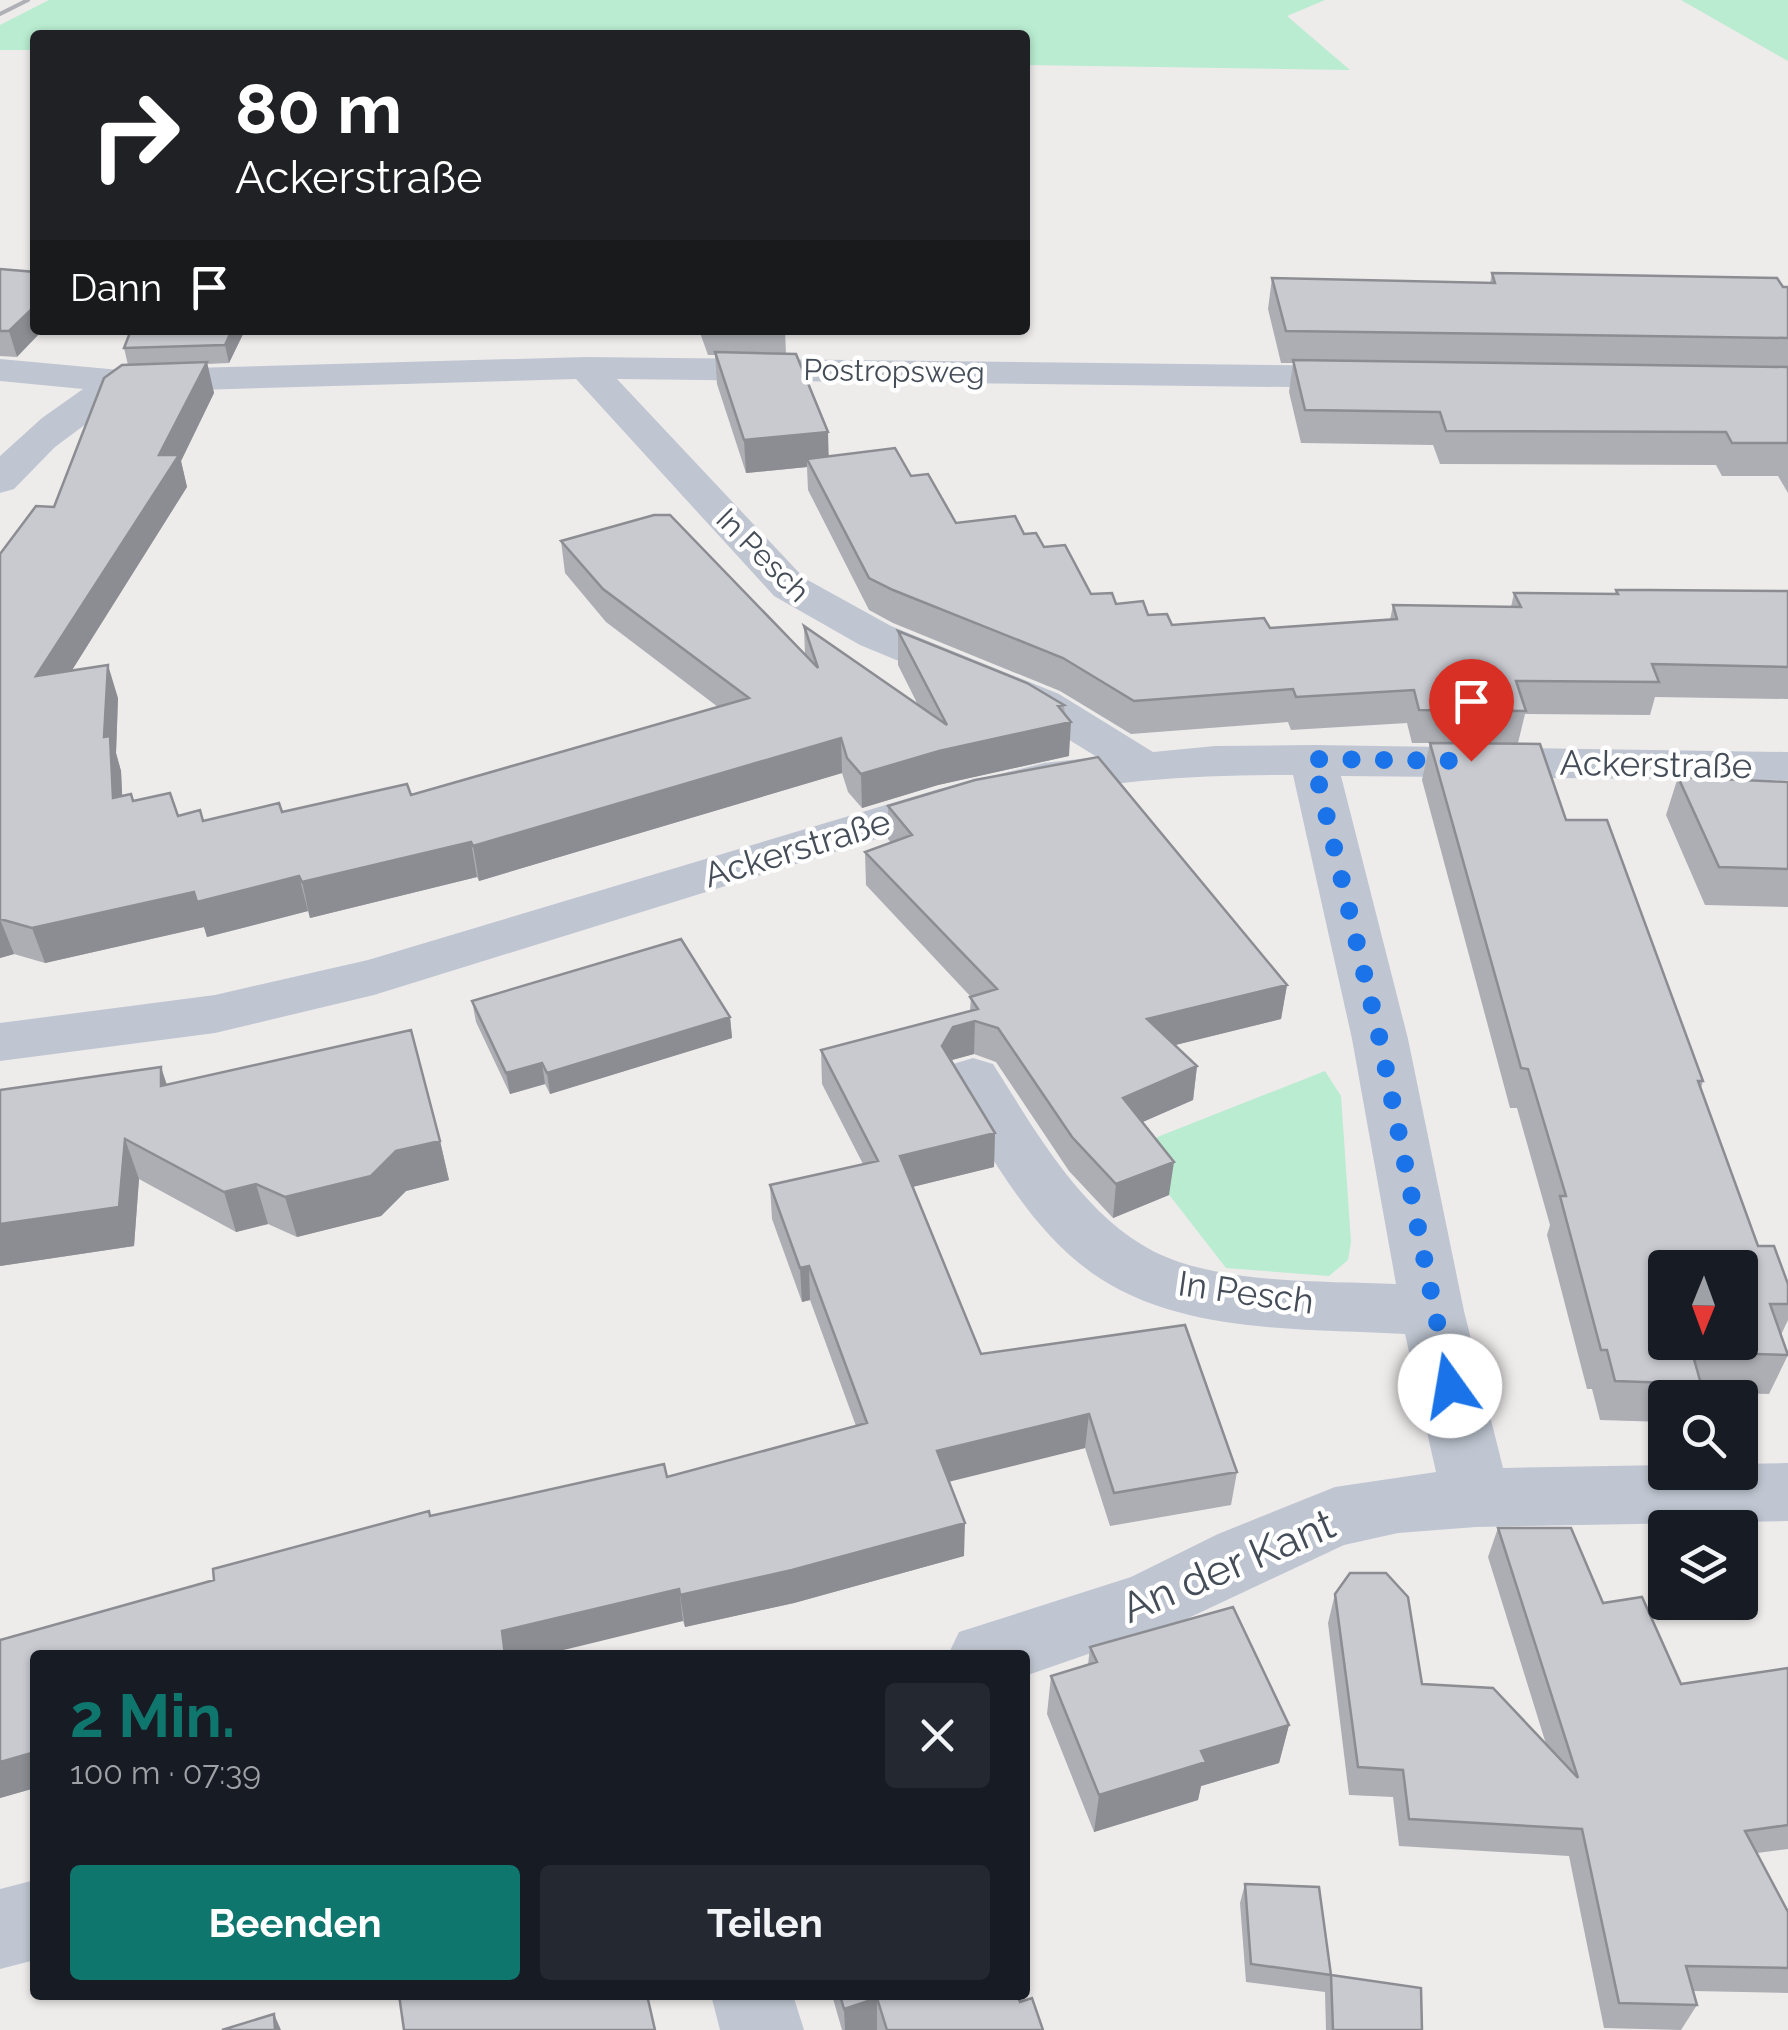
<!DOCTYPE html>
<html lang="de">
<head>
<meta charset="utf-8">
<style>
	body { margin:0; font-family:Raleway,sans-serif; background:#242831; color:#f1f3f6; height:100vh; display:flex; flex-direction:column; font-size:38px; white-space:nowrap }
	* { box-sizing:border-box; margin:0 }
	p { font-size:32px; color:#9ea1a6 }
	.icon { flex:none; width:55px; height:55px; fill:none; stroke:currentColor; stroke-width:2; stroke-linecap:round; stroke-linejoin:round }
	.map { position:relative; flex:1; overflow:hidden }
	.drawer { position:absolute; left:30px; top:1650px; width:1000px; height:350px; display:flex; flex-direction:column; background:#171b24; border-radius:10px; box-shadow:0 2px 8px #0004 }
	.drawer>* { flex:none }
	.top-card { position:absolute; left:30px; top:30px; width:1000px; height:305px; border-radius:10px; box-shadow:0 2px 8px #0004; background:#202124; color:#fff; overflow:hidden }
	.needle { width:65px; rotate:181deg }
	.controls { position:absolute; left:1648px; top:1250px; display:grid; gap:20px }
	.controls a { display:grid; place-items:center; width:110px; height:110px; border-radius:10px; background:#171b24; box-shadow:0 2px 8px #0004; font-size:50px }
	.pin { position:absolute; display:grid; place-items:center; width:85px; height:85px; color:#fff; margin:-102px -42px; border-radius:50% 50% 50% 0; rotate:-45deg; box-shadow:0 0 10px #0007 }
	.pin .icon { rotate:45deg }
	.me { position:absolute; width:110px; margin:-55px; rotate:347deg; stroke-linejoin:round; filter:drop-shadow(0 0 8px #0008) }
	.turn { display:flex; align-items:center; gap:35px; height:210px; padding:0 40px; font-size:45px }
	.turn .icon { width:130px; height:130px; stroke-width:2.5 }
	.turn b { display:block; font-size:70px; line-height:85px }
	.then { display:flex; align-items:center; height:95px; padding:0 40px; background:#0003; gap:20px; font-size:38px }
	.round { display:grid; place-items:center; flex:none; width:105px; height:105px; border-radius:10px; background:#242831 }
	.overview { display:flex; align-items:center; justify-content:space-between; height:170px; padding:0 40px }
	h1 { font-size:60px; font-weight:700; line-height:75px; color:#0f766e }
	.cta { display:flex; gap:20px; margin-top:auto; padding:20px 40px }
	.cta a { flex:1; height:115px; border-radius:10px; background:#0f766e; color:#fff; font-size:40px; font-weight:700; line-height:115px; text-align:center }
	.cta a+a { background:#242831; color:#f1f3f6 }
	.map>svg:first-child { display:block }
	.green { fill:#b9ecd1 }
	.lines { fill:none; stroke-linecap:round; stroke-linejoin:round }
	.street { fill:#bfc6d1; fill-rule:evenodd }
	.rail { stroke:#aeb0b6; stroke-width:4 }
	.wall { fill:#acaeb3 }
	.shaded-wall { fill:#8c8d92 }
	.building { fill:#c8cad0; stroke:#8c8d92; stroke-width:2.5; fill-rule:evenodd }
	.route { stroke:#1a73e8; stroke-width:18; stroke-dasharray:0 32.4 }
	.labels { text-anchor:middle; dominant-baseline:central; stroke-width:9; stroke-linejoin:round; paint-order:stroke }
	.far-street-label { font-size:30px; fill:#454d58; stroke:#fff }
	.street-label { font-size:35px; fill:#454d58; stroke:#fff }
	.near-street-label { font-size:42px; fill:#454d58; stroke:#fff }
</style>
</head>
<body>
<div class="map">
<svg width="1788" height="2030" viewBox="0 0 1788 2030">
	<rect width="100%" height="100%" fill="#eeebeb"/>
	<path class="green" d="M49,0H1325L1287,16L1350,70L1025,65V35H35V50H0V25Z
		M1681,0H1788V61Z
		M1325,1071L1341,1096L1351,1242L1348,1260L1329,1276L1226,1268L1132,1147Z"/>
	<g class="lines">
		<path class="street" d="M586,357L1365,366L1378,369L1383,377L1378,385L1365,388L617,379L804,578L891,626L1059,694L1153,752L1215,746L1313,745L1788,752V780L1341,776L1408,1039L1464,1311L1503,1468L1665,1465V1472H1740V1464L1788,1463V1521L1476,1527L1398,1533L1344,1545L1180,1622L1025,1676V1655H948L959,1632L1131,1577L1218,1534L1335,1487L1436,1472L1405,1334C1304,1328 1179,1335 1092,1273C1026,1226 985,1146 945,1078L953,1064L973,1058L993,1064C1037,1133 1086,1223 1166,1257C1231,1284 1326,1281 1396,1284L1352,1039L1293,775C1185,774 1078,783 973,809L374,995L215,1033L0,1061V1023L215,995L368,960L939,789L1044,763L1097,757L1027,714L860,645L774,596L576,379L129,392L55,447L14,489L0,493V456L42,418L83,389L0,381V359L120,370Z
			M35,1880V1960L0,1969V1889Z
			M711,1995H793L804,2030H720Z"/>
		<path class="rail" d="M0,14L28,0"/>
	</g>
	<path class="wall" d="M0,269L17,357L0,356Z
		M1492,273L1788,287V493L1778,476H1722L1716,465L1440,464L1433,445L1301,443L1289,392L1293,363H1281L1268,309L1272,278L1490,283Z
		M245,330L229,363L207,364L214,393L181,461L187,487L72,670L118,698L116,753L121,771L122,796L131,794L133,801L178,816L203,821L411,795L718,707L606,622L565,573L561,541L805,655L804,626L918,705L898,665V631L1064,705L1069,756L938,785L862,808L848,792L842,773L479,881L477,877L310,918L308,911L207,937L204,927L45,963L14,954L0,958V554L54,507L128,365L124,348Z
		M699,330H785L786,354L829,456L911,476L956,523L1024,534L1044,547L1091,594L1172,625L1270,628L1390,620L1393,605L1511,607L1514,593L1615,594L1616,590L1788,591V699L1655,697L1650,715L1525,714L1518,743L1566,820L1703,1081L1701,1088L1758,1246L1788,1284V1320L1781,1335L1788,1355L1769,1394L1698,1392L1695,1398H1665V1422L1600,1420L1592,1389H1587L1547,1235L1550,1225L1517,1108H1510L1422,780L1430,743H1412L1407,723L1291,730L1288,722L1131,734L1060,691L893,623L869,610L808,490L807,467L746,473L717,384L715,355H708Z
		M1678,777L1788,782V907L1705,905L1666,815Z
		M888,806L1287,985L1281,1019L1175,1045L1197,1066L1193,1100L1142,1122L1169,1195L1113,1218L1069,1171L996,1062L974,1054L952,1060L995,1133L994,1167L912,1187L981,1354L1237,1472L1231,1505L1110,1526L1085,1448L948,1481L964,1556L794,1603L685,1627L683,1621L35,1655V1788L0,1798V1638L1,1640L214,1580L430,1516L667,1477L856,1426L810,1300L802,1302L772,1219L770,1185L863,1164L822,1084L821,1050L970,1011L971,997L866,885L865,852L891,843L888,839Z
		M472,1001L730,1017L732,1038L550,1094L545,1084L510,1094L476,1022Z
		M167,1085L440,1141L449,1180L406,1191L381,1216L297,1237L268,1224L236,1232L139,1179L134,1246L0,1266Z
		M1498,1528L1603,1603L1681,1684L1788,1668V1849L1757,1853L1788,1912V1993L1693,1991L1697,2005L1681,2030L1604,2028L1569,1856L1399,1846L1393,1797L1349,1795L1328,1623L1335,1594L1422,1684L1546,1744L1488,1557Z
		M1090,1647L1289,1725L1279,1763L1201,1786L1198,1800L1094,1832L1047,1714L1051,1676L1088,1665Z
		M1245,1884L1331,1975L1422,2030H1326L1325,1992L1246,1982L1240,1903Z
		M832,1995H1017L1020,2002L1043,2030H842Z"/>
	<path class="shaded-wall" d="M35,306V330H43L17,357L9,331Z
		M232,330H245L229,363L225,345Z
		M207,362L214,393L181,461L187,487L47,710L36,676L159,455Z
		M828,432L829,465L807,459V467L746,473L744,440Z
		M108,665L118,698L116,753L121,771L124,832L113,798L104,737Z
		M1071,722L1069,756L938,785L862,808L861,774L939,751Z
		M841,738L842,773L479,881L473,846Z
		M471,842L477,877L310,918L302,882Z
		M299,876L308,911L207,937L204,927L45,963L32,928L194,892Z
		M0,919L14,954L0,958Z
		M1287,985L1281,1019L1143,1053L1147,1019Z
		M730,1017L732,1038L550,1094L547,1073Z
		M975,1021L974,1054L952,1060L942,1046L953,1027Z
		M542,1063L545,1084L510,1094L506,1073Z
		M1197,1066L1193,1100L1120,1132L1123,1098Z
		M161,1067L174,1106L161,1086Z
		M995,1133L994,1167L900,1190V1156Z
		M125,1139L139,1179L134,1246L0,1266V1224Z
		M440,1141L449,1180L406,1191L381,1216L297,1237L285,1197L396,1151Z
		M1174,1162L1169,1195L1113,1218L1116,1184Z
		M256,1184L268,1224L236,1232L224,1192Z
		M809,1266L810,1300L802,1302L800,1268Z
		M1089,1414L1085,1448L936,1485L937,1451Z
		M965,1523L964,1556L794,1603L685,1627L680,1595Z
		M679,1589L683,1621L543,1655H505L502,1631Z
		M1289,1725L1279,1763L1201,1786L1198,1800L1094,1832L1099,1795L1201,1751Z
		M35,1752V1788L0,1798V1762Z
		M877,1998V2030H845L844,2009Z
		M274,2014L281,2030H275Z"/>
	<path class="building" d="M0,269L35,272V306L9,331H0Z
		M1492,273L1777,278L1783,287H1788V338L1286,331L1272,278L1495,283Z
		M131,330H232L225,345L124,348Z
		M715,352L796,354L828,432L744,440Z
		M1293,360L1788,367V443H1732L1726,432L1446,431L1440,412L1305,410Z
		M207,362L159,455H179L36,676L108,665L104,737L110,736L113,798L131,794L133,801L170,793L178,816L200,810L203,821L279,803L282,812L407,784L411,795L749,698L603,589L561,541L654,515H670L818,668L804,626L947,725L898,631L1027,683L1064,705L1058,706L1071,722L939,751L861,774L847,758L841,738L473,846L471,842L302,882L299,876L197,902L194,892L32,928L0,919V554L36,506L54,507L104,378L122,365Z
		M895,448L911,476L928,474L956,523L1015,516L1024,534L1036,533L1044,547L1065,545L1091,594L1112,593L1116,604L1143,601L1148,615L1167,614L1172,625L1264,618L1270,628L1397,619L1393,605L1521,607L1514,593L1618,594L1616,590H1648L1788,591V667L1652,664L1659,682L1516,681L1526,711L1419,710L1414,690L1296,697L1293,689L1134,701L1063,658L893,590L869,578L807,459Z
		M1430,743L1540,744L1566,820H1607L1703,1081H1698L1758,1246H1774L1788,1284V1304H1770L1788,1355L1692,1352L1701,1384L1615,1381L1607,1350H1601L1560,1196H1566L1528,1069L1521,1068ZM1665,1268H1740V1342H1665Z
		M1098,757L1287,985L1147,1019L1197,1066L1123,1098L1174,1162L1116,1184L1072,1137L998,1028L975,1021L953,1027L942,1046L995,1133L900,1156L981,1354L1185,1325L1237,1472L1114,1493L1089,1414L937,1451L965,1523L792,1570L680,1595L679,1589L502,1631L505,1655H35V1752L0,1762V1640L214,1580L213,1569L429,1511L430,1516L664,1464L667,1477L867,1423L809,1266L800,1268L770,1185L878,1161L821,1050L978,1009L970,997L997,989L865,852L912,835L888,806L975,780Z
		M1678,777L1788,782V869L1719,867Z
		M681,939L730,1017L547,1073L542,1063L506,1073L472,1001Z
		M411,1030L440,1141L396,1151L371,1176L285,1197L256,1184L224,1192L125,1139L119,1207L0,1224V1090L161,1067V1086Z
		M1498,1528H1571L1603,1603L1642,1597L1681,1684L1788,1668V1825L1745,1831L1788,1912V1968L1686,1966L1697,2005L1619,2003L1582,1829L1409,1819L1403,1770L1358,1767L1335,1594L1350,1573H1386L1408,1597L1422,1684L1493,1688L1578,1778Z
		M1233,1607L1289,1725L1201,1751L1206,1762L1099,1795L1051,1676L1097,1662L1090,1647Z
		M1245,1884L1319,1887L1331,1975L1251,1964Z
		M1331,1975L1421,1988L1422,2030H1333Z
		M399,1995H647L655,2030H404Z
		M840,1995H1017L1020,2002L1032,1998L1043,2030H887L877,1998L844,2009Z
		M274,2014L275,2030H222Z"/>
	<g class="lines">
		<path class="route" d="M1450,1386L1380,1040L1313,759L1471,761"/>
	</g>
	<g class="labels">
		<g class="far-street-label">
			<text transform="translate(894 371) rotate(1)">Postropsweg</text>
			<text transform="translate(763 555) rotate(45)">In Pesch</text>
		</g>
		<g class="street-label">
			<text transform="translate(1656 764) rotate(1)">Ackerstraße</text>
			<text transform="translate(797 848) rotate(-17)">Ackerstraße</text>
			<text transform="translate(1246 1292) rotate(8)">In Pesch</text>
		</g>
		<g class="near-street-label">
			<text transform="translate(1228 1566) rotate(-23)">An der Kant</text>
		</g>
	</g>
</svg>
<div class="controls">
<a><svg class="needle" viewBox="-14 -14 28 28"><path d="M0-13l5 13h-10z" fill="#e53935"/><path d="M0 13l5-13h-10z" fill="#9ea1a6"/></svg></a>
<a><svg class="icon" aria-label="search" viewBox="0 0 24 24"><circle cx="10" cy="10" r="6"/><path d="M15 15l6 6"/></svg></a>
<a><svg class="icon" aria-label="layers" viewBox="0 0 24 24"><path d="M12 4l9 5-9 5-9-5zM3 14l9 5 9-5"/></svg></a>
</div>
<div class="pin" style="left:1471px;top:761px;background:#d93025"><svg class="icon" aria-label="arrive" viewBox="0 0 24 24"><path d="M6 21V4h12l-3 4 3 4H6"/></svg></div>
<svg class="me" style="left:1450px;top:1386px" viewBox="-20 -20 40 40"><circle r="19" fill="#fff"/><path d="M0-13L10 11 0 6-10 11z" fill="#1a73e8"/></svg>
<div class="top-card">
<div class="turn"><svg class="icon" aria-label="right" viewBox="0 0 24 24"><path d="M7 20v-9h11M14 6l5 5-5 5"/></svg><div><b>80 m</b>Ackerstraße</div></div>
<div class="then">Dann<svg class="icon" aria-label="arrive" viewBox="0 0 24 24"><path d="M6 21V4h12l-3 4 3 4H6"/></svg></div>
</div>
<section class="drawer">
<div class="overview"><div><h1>2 Min.</h1><p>100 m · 07:39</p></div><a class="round"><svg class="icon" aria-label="close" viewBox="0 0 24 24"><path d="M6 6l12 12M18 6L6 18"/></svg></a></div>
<div class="cta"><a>Beenden</a><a>Teilen</a></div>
</section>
</div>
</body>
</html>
